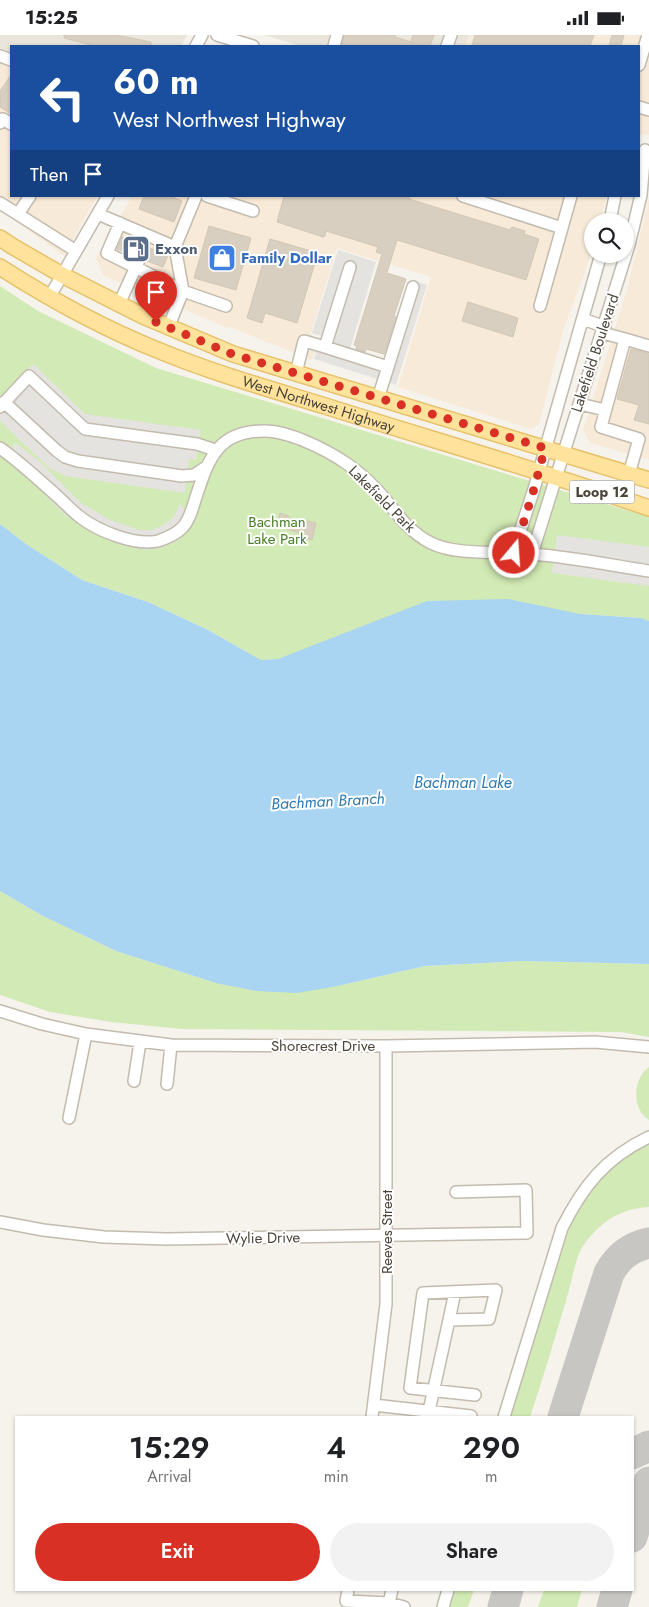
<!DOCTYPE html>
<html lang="en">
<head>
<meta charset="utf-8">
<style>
	body { margin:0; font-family:Jost,sans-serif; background:#f2f2f2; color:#202124; height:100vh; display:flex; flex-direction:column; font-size:19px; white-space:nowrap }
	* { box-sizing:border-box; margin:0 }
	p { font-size:16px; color:#757577 }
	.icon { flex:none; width:28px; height:28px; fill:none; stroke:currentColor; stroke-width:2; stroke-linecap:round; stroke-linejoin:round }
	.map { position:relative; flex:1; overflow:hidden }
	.panel { position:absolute; left:15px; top:1381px; width:619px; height:175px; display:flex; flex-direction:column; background:#fff; border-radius:0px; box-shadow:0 1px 4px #0004 }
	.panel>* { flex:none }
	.banner { position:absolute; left:10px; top:10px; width:630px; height:152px; border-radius:0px; box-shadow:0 1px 4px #0004; background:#1a4fa0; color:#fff; overflow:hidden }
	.buttons { position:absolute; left:584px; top:178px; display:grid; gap:10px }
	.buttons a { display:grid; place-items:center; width:50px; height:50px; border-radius:50%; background:#fff; box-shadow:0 1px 4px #0004; font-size:25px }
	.pin { position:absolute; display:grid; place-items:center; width:42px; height:42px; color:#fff; margin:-51px -21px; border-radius:50% 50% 50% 0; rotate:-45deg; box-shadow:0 0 5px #0007 }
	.pin .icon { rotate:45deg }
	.me { position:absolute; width:55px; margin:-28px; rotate:18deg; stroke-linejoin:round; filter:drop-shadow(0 0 4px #0008) }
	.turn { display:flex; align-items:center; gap:18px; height:105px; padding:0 20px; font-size:22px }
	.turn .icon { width:65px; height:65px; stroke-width:2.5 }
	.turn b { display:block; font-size:35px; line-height:42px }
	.then { display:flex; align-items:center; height:48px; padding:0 20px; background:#0003; gap:10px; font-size:19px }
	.eta { display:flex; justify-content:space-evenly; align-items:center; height:85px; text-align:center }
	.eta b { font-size:30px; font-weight:600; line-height:35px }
	.primary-button { display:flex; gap:10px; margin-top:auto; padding:10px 20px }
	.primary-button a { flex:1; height:58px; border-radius:30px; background:#d93025; color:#fff; font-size:20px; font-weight:600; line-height:58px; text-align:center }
	.primary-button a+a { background:#f2f2f2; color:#202124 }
	.status { display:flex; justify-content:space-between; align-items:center; height:35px; padding:0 25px; background:#fff; direction:ltr }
	.status svg { height:14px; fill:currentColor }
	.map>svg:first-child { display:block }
	.residential { fill:#eae5da }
	.commercial { fill:#f7ead8 }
	.green { fill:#d2eab5 }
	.parking { fill:#e5e3e0 }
	.water { fill:#a9d4f2 }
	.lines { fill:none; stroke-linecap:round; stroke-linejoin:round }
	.taxiway { stroke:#c8c6c3; stroke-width:31 }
	.building { fill:#d8cfc1; stroke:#d3c7b4 }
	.minor-tunnel { stroke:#d4d0c8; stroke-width:11; stroke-dasharray:11 5.5; stroke-linecap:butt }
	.minor-casing { stroke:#c2bbae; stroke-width:14 }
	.major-casing { stroke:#e6c16a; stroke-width:18 }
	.minor { stroke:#fff; stroke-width:11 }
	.major { stroke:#ffe39c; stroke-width:15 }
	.route { stroke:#d93025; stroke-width:9; stroke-dasharray:0 16.2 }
	.labels { text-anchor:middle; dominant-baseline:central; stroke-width:4; stroke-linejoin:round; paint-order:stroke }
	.shield { fill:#fff; stroke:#817c74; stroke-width:1 }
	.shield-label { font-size:14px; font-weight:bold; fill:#4b4439 }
	.service-label { font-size:15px; font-weight:bold; fill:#4e5e75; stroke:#fff; text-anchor:start }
	.shop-label { font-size:15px; font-weight:bold; fill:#366cbe; stroke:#fff; text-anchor:start }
	.street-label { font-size:15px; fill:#4b4439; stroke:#fff }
	.park-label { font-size:15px; fill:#4a7f2a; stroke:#fff }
	.water-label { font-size:16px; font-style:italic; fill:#2e7ab2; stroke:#fff }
</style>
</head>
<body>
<div class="status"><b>15:25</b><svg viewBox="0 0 49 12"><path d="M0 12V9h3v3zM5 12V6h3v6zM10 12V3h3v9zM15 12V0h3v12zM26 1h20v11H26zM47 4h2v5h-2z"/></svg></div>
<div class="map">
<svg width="649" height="1572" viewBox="0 0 649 1572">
	<rect width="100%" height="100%" fill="#f6f3ec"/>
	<path class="residential" d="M0,0H187L181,11H11V22L0,18Z
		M265,0H469L465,11H300Z"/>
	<path class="commercial" d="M469,0H649V100L639,99V11H465Z
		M0,18L11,22V161H97L64,221L0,175Z
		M132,161H607L600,186H592V213L585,237L564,293L539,389L531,394L398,352L431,242L337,213L311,297L312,302L319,305L312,325L230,292L227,293L103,240L96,223Z
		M649,163V425L590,408L583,395L627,255Z"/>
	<path class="green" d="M0,251L38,276L156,333L649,482V586L641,583L580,579L278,624L261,625L208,595L148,567L82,545L26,509L0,489Z
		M0,856L41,880L116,916L216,948L333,952L425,931L524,926L649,929V1002L621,997L182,994L111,987L50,977L0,960Z
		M649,1032V1085C631,1074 633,1043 649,1032Z
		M649,1109V1172C619,1174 600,1187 583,1211C576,1220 571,1250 567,1262C555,1303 543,1343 530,1382H509L568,1197C583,1160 611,1125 649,1109Z
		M455,1555H474L468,1572H450Z
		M544,1555H582L577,1572H538Z"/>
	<path class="parking" d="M338,215L376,227L350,314L393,327L418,247L427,250L396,350L314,324L321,301L312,298Z
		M33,329L85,379L201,395L196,425L189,424L185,458L65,441L49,433L0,386V364Z
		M16,408L40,427L81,468L110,485L139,495H152L164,490L175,480L180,468L185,476L189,494L177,506L161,513L144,515L110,505L87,495L63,478L19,434L4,421Z
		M557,500L649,512V551L552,538Z"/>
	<path class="water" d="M0,489L26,509L82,545L148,567L208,595L261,625L278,624L427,566L508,564L580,579L641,583L649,586V929L524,926L425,931L333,952L297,958L256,956L216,948L116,916L41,880L0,856Z"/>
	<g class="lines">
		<path class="taxiway" d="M563,1382L609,1238C618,1222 630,1212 649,1208
			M632,1419L649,1411
			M632,1502L649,1447
			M503,1572L508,1555
			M612,1572L617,1555"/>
	</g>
	<path class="building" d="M64,0H116L151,7V11H95L64,3Z
		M344,0H395V2L411,7L413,0H434L430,11H342Z
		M475,0H594L590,11H472Z
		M612,0H624L621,11H609Z
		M11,40V79L0,72V56Z
		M144,161H170L182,166L174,187L139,174Z
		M284,161H410L409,164L510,195L512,192L525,196L524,199L539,204L526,245L397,205L387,238L406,244L394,281L396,282L384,319L366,314L365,317L356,314L357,311L354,310L382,219L376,217L378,212L326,196L325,201L323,202L277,187Z
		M209,191L251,203L236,255L194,243Z
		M122,202L168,220L163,232L147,226L146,219L143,216L136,217L133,220L117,214Z
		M270,204L318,218L297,288L265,278L262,288L247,283Z
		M468,267L518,283L513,302L462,286Z
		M631,314L649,319V389L634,385L639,370L617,364Z
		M280,478L289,481L288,484L306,489L307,486L316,488L312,505L302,502L303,499L277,491Z"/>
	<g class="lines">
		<path class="minor-tunnel" d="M125,217L130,205
			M140,223L145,211
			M154,228L159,217"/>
		<defs>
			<path id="minor" d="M217,0L253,11
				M196,11L202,0
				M334,11L337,0
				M447,11L451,0
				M0,21L11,25
				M639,30L648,0
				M639,72L649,75
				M0,88L3,84L11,89
				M207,161L253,176
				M463,161L562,193
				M0,168L76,216
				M18,179L30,161
				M98,179L175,212L183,256L168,293
				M610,186L615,161
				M120,188L107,218L183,256L226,271
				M175,212L196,161
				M350,232L325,312L388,332L413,252
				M50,261L108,161
				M119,269L140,223
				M540,271L571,161
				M583,284L605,292
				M603,298L625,304L601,392L639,404L629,439
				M625,304L649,311
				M296,338L304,306L325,312
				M378,363L388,332
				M4,367L57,416L65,422L78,426L182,441L194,440L206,432
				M580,369L605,375
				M0,372L29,341L85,394L197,409L215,415
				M0,413C20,427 38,444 57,461C65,468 72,476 80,482C98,496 135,511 158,506C167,503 175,500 182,493C189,486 192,475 195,465C208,426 216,395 266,396C278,396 289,400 300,404C335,418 362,436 386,465C399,482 411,498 431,508C457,521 502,516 532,519C571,522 610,530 649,536
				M513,518L534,454L601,219
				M532,519L629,210L641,160L645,115
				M0,976L42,989L86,999L171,1010L386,1011L595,1007L649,1012
				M134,1046L140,1007
				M167,1049L171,1010
				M69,1083L86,999
				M0,1187L43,1195L104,1202L166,1204L527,1198L526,1155L456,1157
				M449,1285L455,1257
				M374,1370L471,1381
				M429,1376L449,1285L489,1284L496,1255L423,1258L410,1353L475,1360
				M372,1382L386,1269V1011
				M504,1382L562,1193C583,1151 605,1123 649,1102
				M348,1555L346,1566L389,1568L404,1572
				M389,1568L392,1555
				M443,1572L448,1555"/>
			<g id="major">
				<path d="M0,203L12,211L62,240L143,281L233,319L649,445"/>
				<path id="s1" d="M0,232C50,264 105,294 160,316C213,338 270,354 325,371C433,405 542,436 649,473"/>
			</g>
		</defs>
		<use href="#minor" class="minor-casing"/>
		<use href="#major" class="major-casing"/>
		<use href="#minor" class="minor"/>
		<use href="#major" class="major"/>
	</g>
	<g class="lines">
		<path class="route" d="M156,287L232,319L545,413L534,454L514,518"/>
	</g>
	<defs>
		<symbol id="fuel-square" viewBox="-11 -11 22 22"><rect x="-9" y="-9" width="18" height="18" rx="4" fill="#5c6f8a" stroke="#fff"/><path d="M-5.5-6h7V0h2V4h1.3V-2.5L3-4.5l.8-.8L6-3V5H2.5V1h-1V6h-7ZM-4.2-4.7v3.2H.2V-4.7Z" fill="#fff"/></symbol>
		<symbol id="shop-square" viewBox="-11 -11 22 22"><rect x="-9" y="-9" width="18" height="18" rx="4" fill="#3f7fe0" stroke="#fff"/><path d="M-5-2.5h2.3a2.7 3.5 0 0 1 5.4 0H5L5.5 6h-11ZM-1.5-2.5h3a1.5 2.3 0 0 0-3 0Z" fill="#fff"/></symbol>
	</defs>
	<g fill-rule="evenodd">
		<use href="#fuel-square" x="120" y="198" width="32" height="32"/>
		<use href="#shop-square" x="206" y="207" width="32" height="32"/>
	</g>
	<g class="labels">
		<rect class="shield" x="569.5" y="445.5" width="65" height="23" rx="4"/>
		<g class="shield-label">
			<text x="602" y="457">Loop 12</text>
		</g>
		<g class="service-label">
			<text x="155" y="214">Exxon</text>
		</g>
		<g class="shop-label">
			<text x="241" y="223">Family Dollar</text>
		</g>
		<g class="street-label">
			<text transform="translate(595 318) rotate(-72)">Lakefield Boulevard</text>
			<text stroke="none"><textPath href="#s1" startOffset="348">West Northwest Highway</textPath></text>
			<text transform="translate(382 464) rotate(45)">Lakefield Park</text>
			<text x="323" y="1011">Shorecrest Drive</text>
			<text transform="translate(387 1197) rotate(-90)">Reeves Street</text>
			<text transform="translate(263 1203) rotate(-1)">Wylie Drive</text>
		</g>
		<g class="park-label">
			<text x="277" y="487">Bachman<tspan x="277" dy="17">Lake Park</tspan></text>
		</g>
		<g class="water-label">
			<text x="463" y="747">Bachman Lake</text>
			<text transform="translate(328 766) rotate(-3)">Bachman Branch</text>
		</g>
	</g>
</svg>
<div class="buttons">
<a><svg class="icon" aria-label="search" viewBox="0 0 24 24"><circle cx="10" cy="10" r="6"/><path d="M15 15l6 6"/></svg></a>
</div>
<div class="pin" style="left:156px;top:287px;background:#d93025"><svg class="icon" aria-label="arrive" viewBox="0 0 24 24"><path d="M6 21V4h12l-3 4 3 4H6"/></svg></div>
<svg class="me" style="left:514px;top:518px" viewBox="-20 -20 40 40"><circle r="17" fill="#d93025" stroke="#fff" stroke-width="3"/><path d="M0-11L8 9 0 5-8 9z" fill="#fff"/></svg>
<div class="banner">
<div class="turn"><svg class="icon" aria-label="left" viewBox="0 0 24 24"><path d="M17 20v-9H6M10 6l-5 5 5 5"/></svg><div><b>60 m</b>West Northwest Highway</div></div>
<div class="then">Then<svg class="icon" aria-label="arrive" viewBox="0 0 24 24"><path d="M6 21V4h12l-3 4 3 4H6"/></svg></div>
</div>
<section class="panel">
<div class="eta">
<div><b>15:29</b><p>Arrival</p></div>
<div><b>4</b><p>min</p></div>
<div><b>290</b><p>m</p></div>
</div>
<div class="primary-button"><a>Exit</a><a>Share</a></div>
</section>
</div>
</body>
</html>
